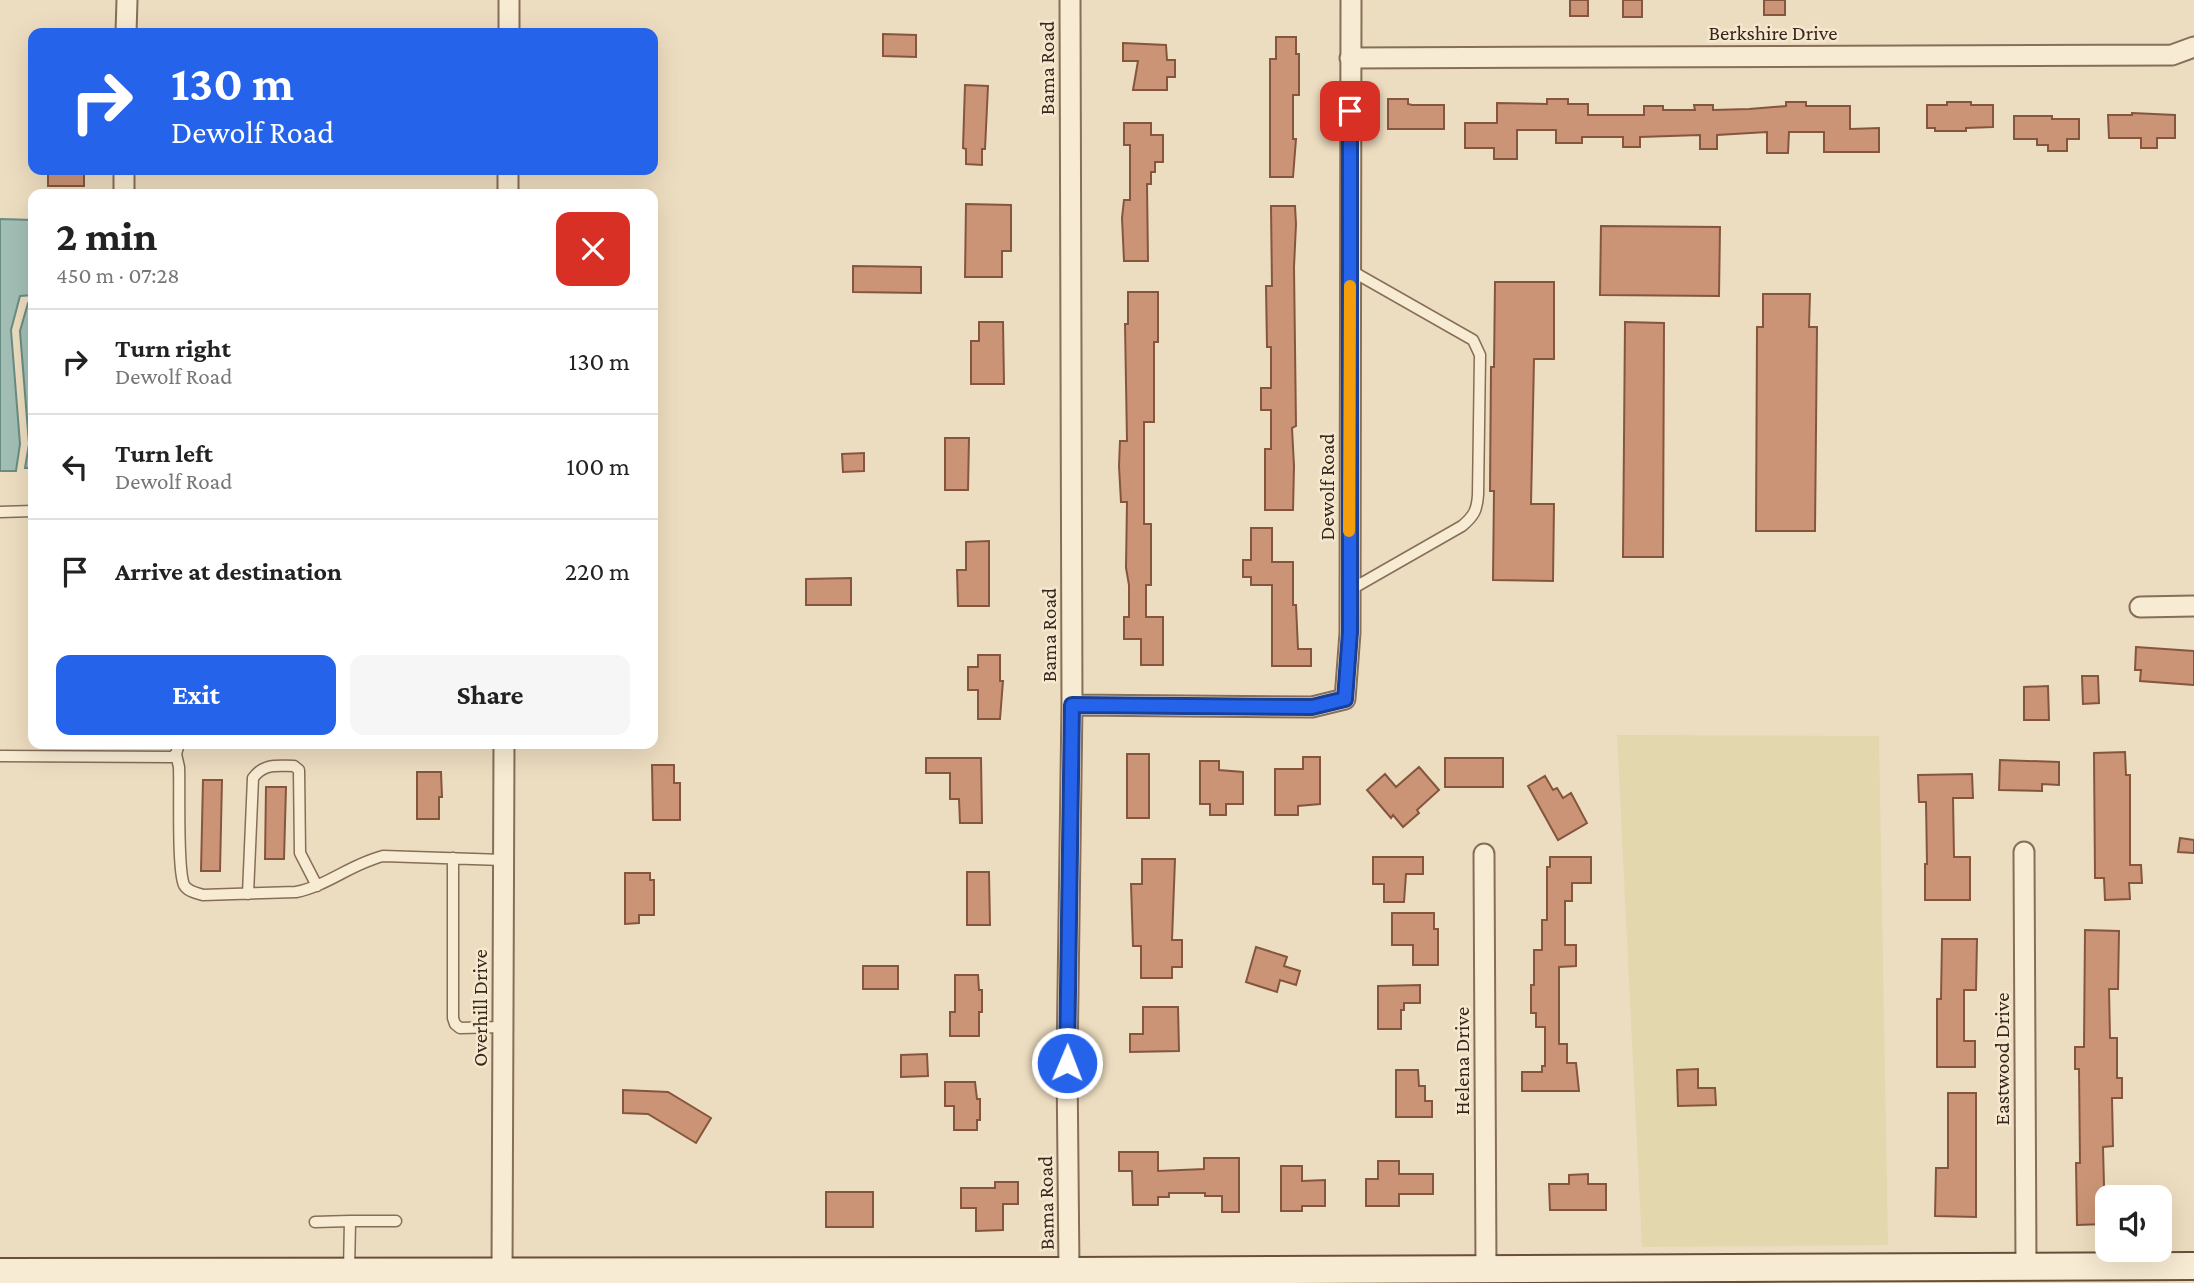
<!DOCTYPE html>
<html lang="en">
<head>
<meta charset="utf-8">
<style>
	body { margin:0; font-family:"Crimson Pro",serif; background:#f6f6f6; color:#222; height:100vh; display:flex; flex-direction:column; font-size:26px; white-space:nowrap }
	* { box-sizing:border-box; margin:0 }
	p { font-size:23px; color:#767676 }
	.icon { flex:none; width:38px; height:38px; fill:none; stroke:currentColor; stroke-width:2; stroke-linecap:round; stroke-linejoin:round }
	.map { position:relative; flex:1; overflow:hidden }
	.panel { position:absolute; left:28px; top:189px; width:630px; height:560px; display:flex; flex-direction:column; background:#fff; border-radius:14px; box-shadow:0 7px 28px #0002 }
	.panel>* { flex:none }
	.top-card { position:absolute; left:28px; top:28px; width:630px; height:147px; border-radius:14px; box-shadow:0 7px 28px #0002; background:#2563eb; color:#fff; overflow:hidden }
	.controls { position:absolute; left:2095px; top:1185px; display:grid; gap:14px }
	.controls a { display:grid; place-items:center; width:77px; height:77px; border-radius:14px; background:#fff; box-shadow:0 7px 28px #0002; font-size:35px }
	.pin { position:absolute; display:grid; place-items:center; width:60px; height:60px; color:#fff; margin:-30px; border-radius:14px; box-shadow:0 4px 10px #0006 }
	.me { position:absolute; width:77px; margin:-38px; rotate:1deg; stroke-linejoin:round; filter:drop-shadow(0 0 5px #0008) }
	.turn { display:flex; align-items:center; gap:24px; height:147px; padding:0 28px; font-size:32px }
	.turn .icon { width:91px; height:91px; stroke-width:2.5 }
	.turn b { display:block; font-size:49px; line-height:60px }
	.round { display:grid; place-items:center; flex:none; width:74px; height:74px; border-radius:14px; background:#f6f6f6 }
	.summary { display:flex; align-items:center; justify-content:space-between; height:119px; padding:0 28px }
	h1 { font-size:42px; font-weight:700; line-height:52px }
	.cta { display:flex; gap:14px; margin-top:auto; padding:14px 28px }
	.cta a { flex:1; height:80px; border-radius:14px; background:#2563eb; color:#fff; font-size:28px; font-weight:700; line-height:80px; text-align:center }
	.cta a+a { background:#f6f6f6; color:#222 }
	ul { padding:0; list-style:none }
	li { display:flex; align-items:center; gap:21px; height:105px; padding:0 28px; border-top:2px solid #e0e0e0 }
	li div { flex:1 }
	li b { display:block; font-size:26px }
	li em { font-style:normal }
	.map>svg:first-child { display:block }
	.farmland { fill:#e3d7ad }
	.water { fill:#a3bfb5; stroke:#6a8d82; stroke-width:2 }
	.building { fill:#cb9476; stroke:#85563e; stroke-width:2 }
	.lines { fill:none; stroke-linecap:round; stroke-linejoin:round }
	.service-casing { stroke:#866e58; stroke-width:13 }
	.minor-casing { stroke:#866e58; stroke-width:23 }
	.secondary-casing { stroke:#684f3c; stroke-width:30 }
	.service { stroke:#f8ebd3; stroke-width:10 }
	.minor { stroke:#f8ebd3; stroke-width:19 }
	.secondary { stroke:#f8ebd3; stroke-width:26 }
	.route-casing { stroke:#184099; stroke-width:18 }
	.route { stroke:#2563eb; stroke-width:12 }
	.slow { stroke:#f59e0b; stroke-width:12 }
	.labels { text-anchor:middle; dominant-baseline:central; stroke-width:5; stroke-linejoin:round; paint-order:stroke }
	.street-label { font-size:21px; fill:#36271d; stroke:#f5e8cf }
</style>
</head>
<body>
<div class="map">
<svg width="2194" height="1283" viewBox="0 0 2194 1283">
	<rect width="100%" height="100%" fill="#edddc0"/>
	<path class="farmland" d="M1617,735L1879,736L1888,1245L1642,1247Z"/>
	<path class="water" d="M0,219L33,220V295L20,296L11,330L20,444L16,471H0Z
		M28,303H33V468H25L29,444L20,331Z"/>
	<path class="building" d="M1570,0H1588V16H1570Z
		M1623,0H1642V17H1623Z
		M1764,0H1785V15H1764Z
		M883,34L916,35V57L883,56Z
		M1276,37H1296V54H1299V95H1293V139H1296L1293,177H1270V59H1276Z
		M1123,43L1166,45L1167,60H1175V77H1167V90H1133L1138,61H1123Z
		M965,85L988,86L985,149H982V165L966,164V149L963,148Z
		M1388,99H1408V104L1412,105H1444V129H1388Z
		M1547,99H1568V104H1588V115H1644V106H1663V110H1695L1694,105H1713V110L1749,109L1786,106V102H1806V106H1850V129L1879,128V152H1824V132H1789L1788,153H1767V132L1717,135V149H1700V135L1640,137V147H1623V137H1582V143H1556V130H1517V159H1494V148H1465V123H1497V103L1547,104Z
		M1947,102H1971V105H1993V127L1966,128V131H1935V128H1927V105H1947Z
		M2132,113L2175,115V138H2157V148H2141V138H2109L2108,115H2132Z
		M2014,116H2052V119H2079V139H2067V151H2048V145H2037V139H2014Z
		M1124,123H1151V135H1163V162H1155V172H1151V184H1147L1148,261H1124L1122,218L1124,200H1130V145H1124Z
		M48,170H84V186H48Z
		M966,204L1011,205V251H1002V277H965Z
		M1271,206H1295L1296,224L1294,267L1296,426L1292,428L1294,466L1293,510H1265V449H1271V410H1261V388H1271V347H1267L1266,286H1272Z
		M1601,226L1720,227L1719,296L1600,295Z
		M853,266L921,267V293L853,292Z
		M1495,282H1554V359H1534L1531,504H1554L1553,581L1493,580L1494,491H1490L1491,367H1494Z
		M1128,292H1158V342H1154V422H1144V524H1151V585H1146V617H1163V665H1141V639H1124V617H1129V585L1126,568L1127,502H1121L1119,466L1120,441H1127L1125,324H1128Z
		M1763,294H1810L1809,327H1817L1815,531H1756L1757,327H1763Z
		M979,322H1003L1004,384H971V341H979Z
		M1625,322L1664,323L1663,557H1623Z
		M945,438H969L968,490H945Z
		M864,453V471L843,472L842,454Z
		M1251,528H1272V562H1293V605H1296L1298,649H1311V666H1272V585H1251V577H1243V560H1251Z
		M989,541V606H958L957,570H966V542Z
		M851,578V605H806V579Z
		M2136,647L2194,651V685L2140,681L2141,670H2135Z
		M978,655H1000V681H1003L1000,719H978V690H968V667H978Z
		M2082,676H2098L2099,703L2083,704Z
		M2048,686L2049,720H2024V687Z
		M2125,752L2126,775H2130V865H2141L2142,883H2129L2130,899L2105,900L2104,878H2095L2094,753Z
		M1127,754H1149V818H1127Z
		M1303,757H1320V804L1298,806V815H1275V769H1303Z
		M926,758H981L982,823H960L959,799H950V773H926Z
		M1445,758H1503V787H1445Z
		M2000,760L2059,762V785L2042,784V791L1999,790Z
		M1200,761H1219V770L1243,772V804H1226V815H1210V804H1200Z
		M652,765H674V783H680V820H653Z
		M1419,767L1439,790L1417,810L1419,813L1403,827L1393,815L1391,818L1367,790L1385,774L1396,787Z
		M417,772H441L442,797H439V819H417Z
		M1972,774L1973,798H1953L1954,857H1970V900H1925V864H1927L1926,802H1919L1918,775Z
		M1545,776L1553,790L1557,788L1563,798L1571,793L1587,823L1558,840L1528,786Z
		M203,780H222L220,871H201Z
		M266,787H286L284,859H265Z
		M2180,838L2194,840V853L2178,852Z
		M1373,857H1423V874H1406L1404,902H1384V884H1373Z
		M1550,857H1591V883H1572V901H1565V945H1576V966L1559,967V1044H1567V1063H1576L1579,1091H1522V1072H1542V1066H1545V1027H1536V1013H1531V985H1534V950H1542V920H1547V867H1550Z
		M1142,859H1175L1172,940H1182V967H1172V978H1141V946H1133L1131,884H1142Z
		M967,872H989L990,925H967Z
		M625,873H650V880H654V915H639V923L625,924Z
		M1392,913H1434V929H1438V965H1413V945H1392Z
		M2085,930L2119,931L2118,989H2109L2110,1038H2117V1078H2122V1098H2112L2113,1146L2103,1147L2105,1224L2077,1225L2076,1163H2080L2079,1069H2075V1047H2084Z
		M1942,939H1977L1976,990H1964V1041H1975V1067H1937V999H1941Z
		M1256,947L1287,957L1284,966L1300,971L1296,985L1280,980L1277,992L1246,982Z
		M863,966H898V989H863Z
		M955,975H978L979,990H982V1012H979V1036H950V1012H955Z
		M1420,985V1003H1404V1010H1401V1029H1378V986Z
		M1143,1007H1178L1179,1051L1130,1052V1034H1143Z
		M927,1054L928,1076L901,1077V1055Z
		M1698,1069V1088H1715L1716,1105L1678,1106L1677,1070Z
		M1396,1070H1418L1419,1086H1425V1101H1432V1117H1396Z
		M945,1082H975L977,1099H980V1120H977V1130H954V1106H945Z
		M623,1090L668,1092L711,1118L696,1143L648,1114L623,1113Z
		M1948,1093H1976V1217L1935,1216L1936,1168H1948Z
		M1119,1152H1158V1171L1204,1169V1158H1239V1212H1222V1196H1205V1193H1169V1197H1158V1205H1133L1132,1171H1119Z
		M1378,1161H1399V1174H1433V1194H1399V1206H1366V1179H1378Z
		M1281,1166H1302V1181L1325,1180V1206H1302V1211H1281Z
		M1588,1174V1184H1606V1210H1550L1549,1184H1569V1175Z
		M995,1182H1018V1204H1003V1230L976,1231V1208H961V1188H995Z
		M826,1192H873V1227H826Z"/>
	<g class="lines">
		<defs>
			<path id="service" d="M1350,270L1473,340L1480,355L1478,495C1477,510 1474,516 1462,526L1350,590
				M0,512L33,511
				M176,754L179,767C180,789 177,869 184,885C188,892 197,893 203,895L296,892C327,886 351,864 383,856L503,860
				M0,756L172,757L176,754L179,744
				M453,858V1018L455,1024L460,1028L503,1027
				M248,894L253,778C264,763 277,766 294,766L299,770L300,853L317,886
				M315,1222L350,1221
				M349,1272L350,1221H396"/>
			<path id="minor" d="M126,33L127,0
				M509,33V0
				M1350,58L2172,55L2194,47
				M124,194V170
				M508,194V170
				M2140,607L2194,606
				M1072,705L1312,707L1345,699L1350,633L1351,0
				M2024,852L2026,1266
				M1484,854L1486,1269
				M1069,1271L1067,1063L1072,705L1070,0
				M502,1272L504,744"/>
			<path id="secondary" d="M0,1272L1069,1271L2194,1266"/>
		</defs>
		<use href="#service" class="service-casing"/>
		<use href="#minor" class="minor-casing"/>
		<use href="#secondary" class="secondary-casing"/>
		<use href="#service" class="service"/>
		<use href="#minor" class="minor"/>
		<use href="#secondary" class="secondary"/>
	</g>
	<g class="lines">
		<defs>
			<path id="route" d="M1067,1063L1072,705L1312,707L1345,699L1350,632V111"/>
		</defs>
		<use href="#route" class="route-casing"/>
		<use href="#route" class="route"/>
		<path class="slow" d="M1349,531L1350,286"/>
	</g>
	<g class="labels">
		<g class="street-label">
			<text x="1773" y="33">Berkshire Drive</text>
			<text transform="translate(1047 68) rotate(-90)">Bama Road</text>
			<text transform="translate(1327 487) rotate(-90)">Dewolf Road</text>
			<text transform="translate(1049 635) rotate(-90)">Bama Road</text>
			<text transform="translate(480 1008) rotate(-90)">Overhill Drive</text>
			<text transform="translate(2002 1059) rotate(-90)">Eastwood Drive</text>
			<text transform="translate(1462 1061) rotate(-90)">Helena Drive</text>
			<text transform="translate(1046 1203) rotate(-91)">Bama Road</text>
		</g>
	</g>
</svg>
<div class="controls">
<a><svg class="icon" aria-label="sound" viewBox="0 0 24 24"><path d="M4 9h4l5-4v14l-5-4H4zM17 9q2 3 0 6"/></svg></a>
</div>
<div class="pin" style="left:1350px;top:111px;background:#d93025"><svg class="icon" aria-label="arrive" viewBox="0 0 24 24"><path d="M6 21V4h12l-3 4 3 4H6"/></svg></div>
<svg class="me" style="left:1067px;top:1063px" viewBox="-20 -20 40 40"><circle r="17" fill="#2563eb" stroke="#fff" stroke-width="3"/><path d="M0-11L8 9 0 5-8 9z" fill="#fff"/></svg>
<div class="top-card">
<div class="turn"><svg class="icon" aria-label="right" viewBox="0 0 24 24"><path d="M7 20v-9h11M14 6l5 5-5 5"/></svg><div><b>130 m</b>Dewolf Road</div></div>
</div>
<section class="panel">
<div class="summary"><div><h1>2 min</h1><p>450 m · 07:28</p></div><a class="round" style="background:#d93025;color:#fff"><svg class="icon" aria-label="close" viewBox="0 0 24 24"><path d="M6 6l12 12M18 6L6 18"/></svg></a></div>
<ul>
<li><svg class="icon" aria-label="right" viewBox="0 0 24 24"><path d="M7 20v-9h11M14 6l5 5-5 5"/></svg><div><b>Turn right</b><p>Dewolf Road</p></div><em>130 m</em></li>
<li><svg class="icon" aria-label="left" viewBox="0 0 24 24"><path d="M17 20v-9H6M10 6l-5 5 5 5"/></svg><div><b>Turn left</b><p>Dewolf Road</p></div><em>100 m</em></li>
<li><svg class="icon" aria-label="arrive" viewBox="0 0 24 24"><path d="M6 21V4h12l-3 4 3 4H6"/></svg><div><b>Arrive at destination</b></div><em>220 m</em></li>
</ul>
<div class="cta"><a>Exit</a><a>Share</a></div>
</section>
</div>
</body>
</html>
